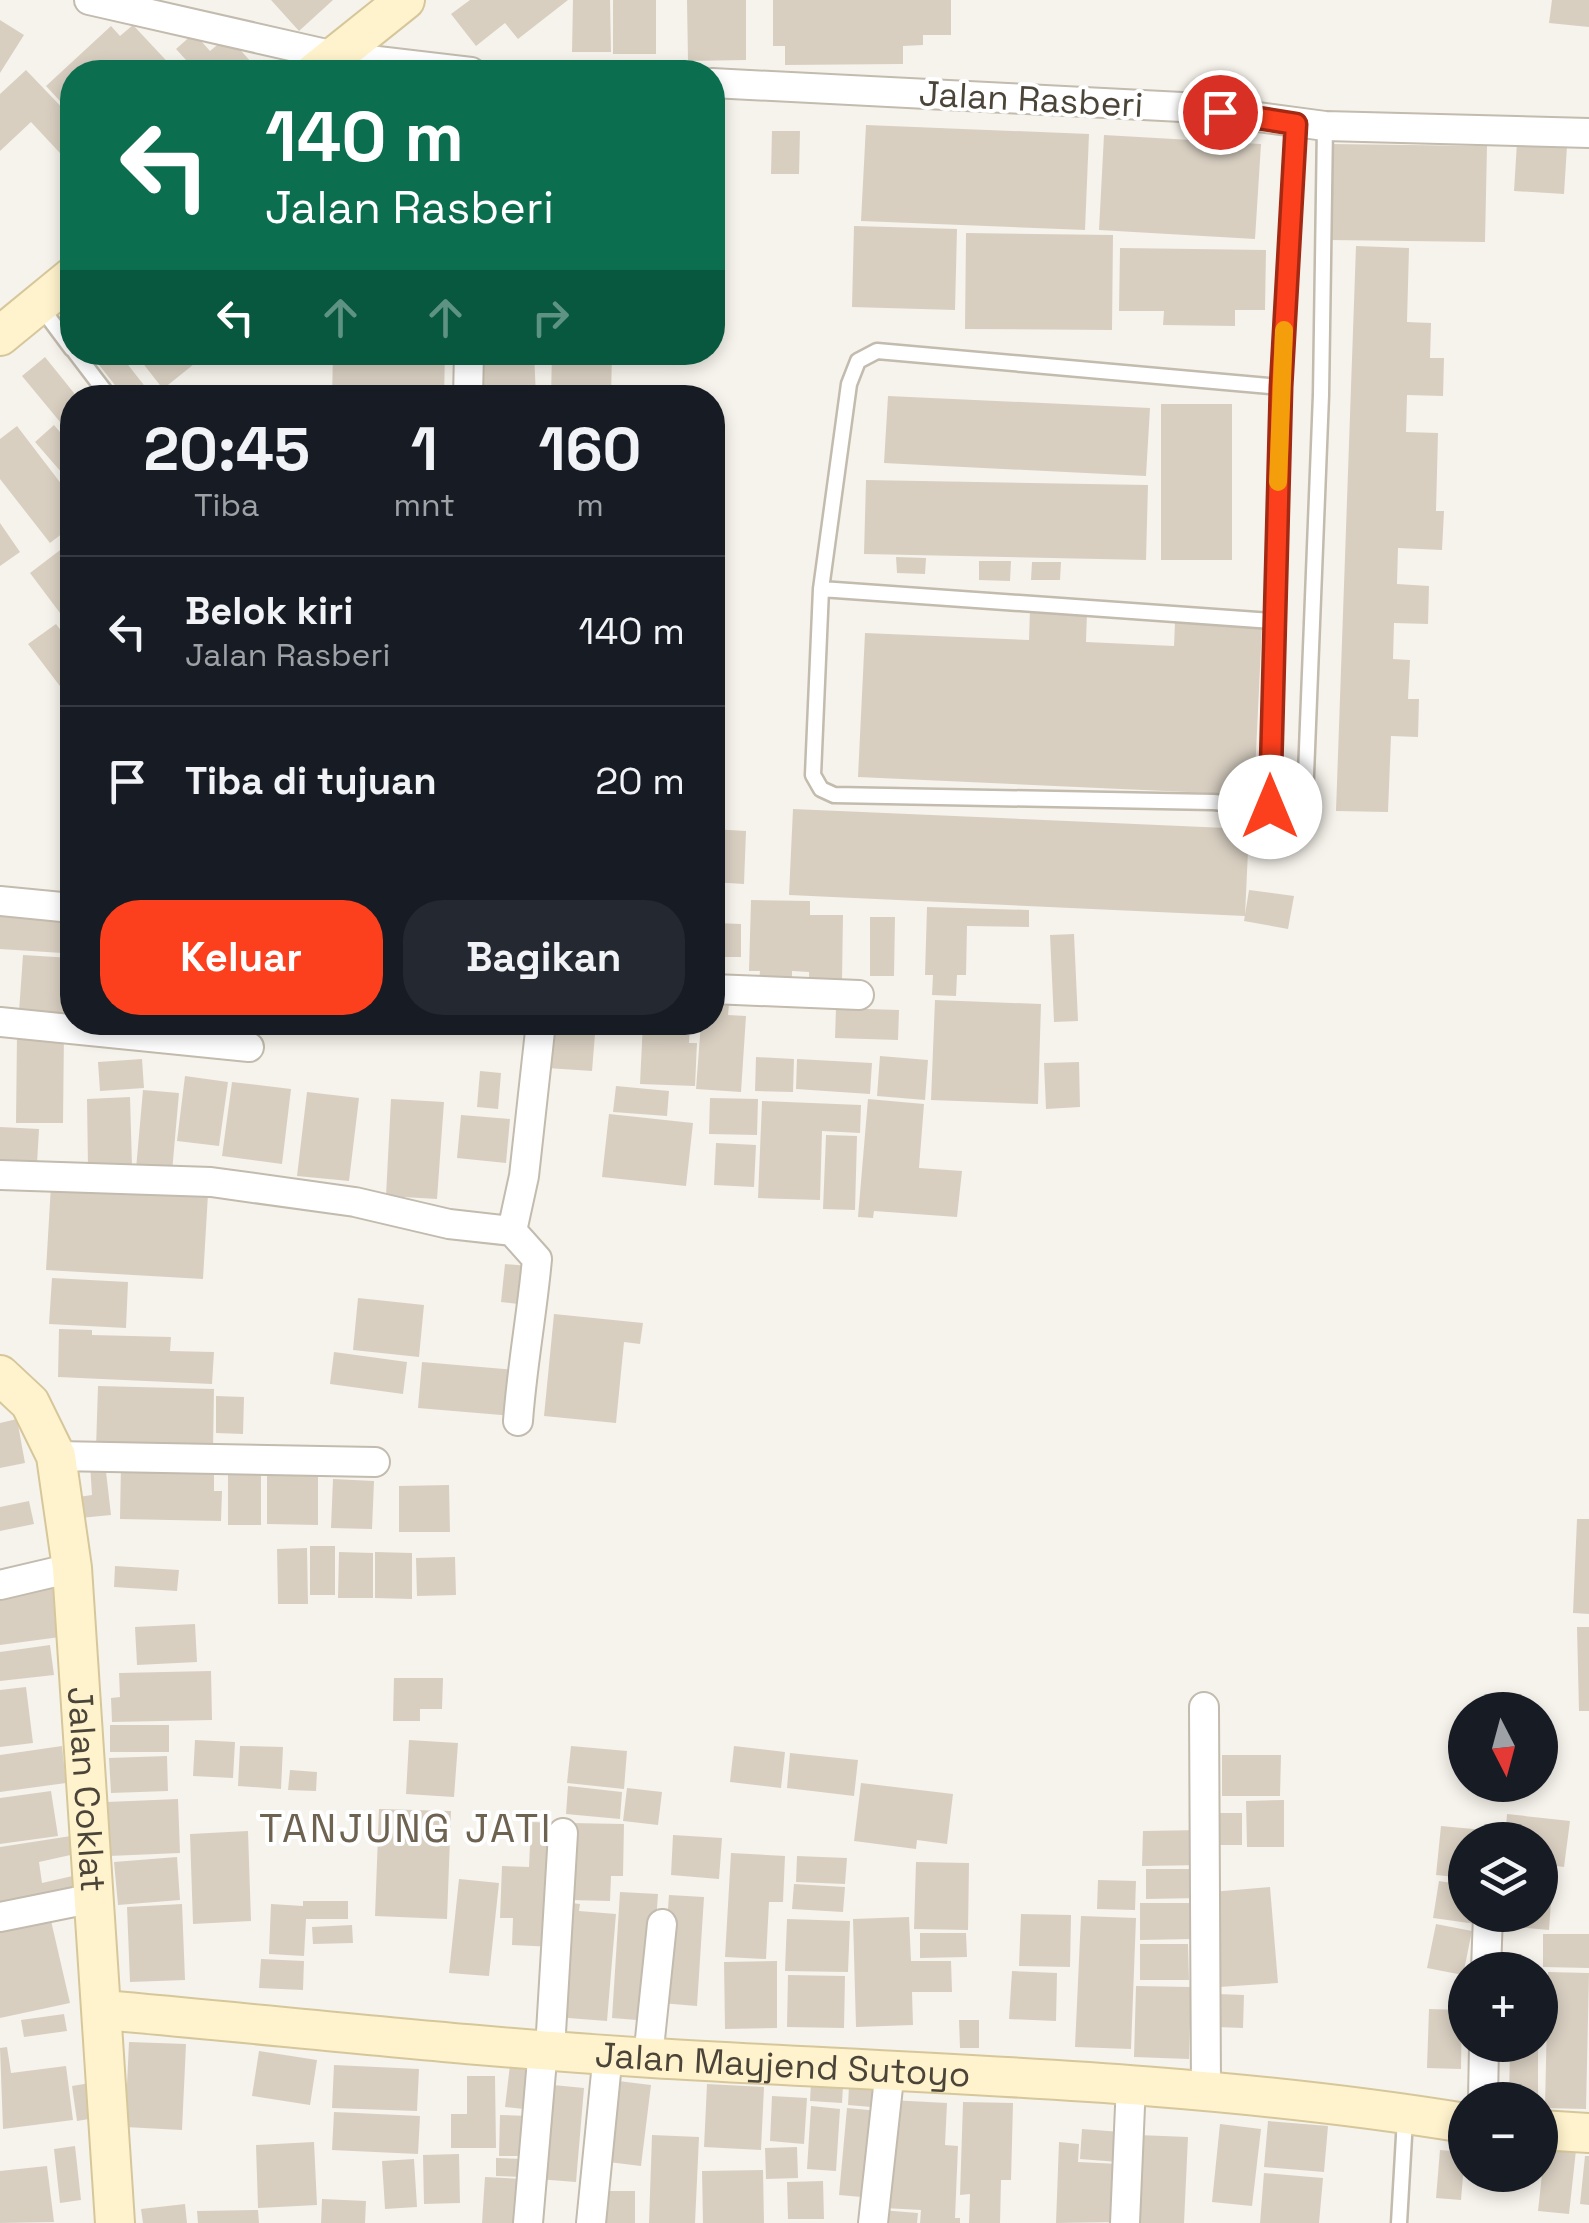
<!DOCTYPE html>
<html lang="id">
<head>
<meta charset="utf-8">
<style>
	body { margin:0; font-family:"Space Grotesk",sans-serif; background:#242831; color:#f1f3f6; height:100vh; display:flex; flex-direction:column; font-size:38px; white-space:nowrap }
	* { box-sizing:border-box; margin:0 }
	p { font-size:32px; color:#9ea1a6 }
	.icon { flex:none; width:55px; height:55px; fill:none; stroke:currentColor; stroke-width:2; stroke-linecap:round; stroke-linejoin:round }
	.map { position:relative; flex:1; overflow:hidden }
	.side { position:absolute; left:60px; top:385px; width:665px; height:650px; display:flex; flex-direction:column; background:#171b24; border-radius:40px; box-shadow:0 5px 15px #0003 }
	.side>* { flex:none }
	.top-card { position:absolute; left:60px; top:60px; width:665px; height:305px; border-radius:40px; box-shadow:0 5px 15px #0003; background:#0b6e4f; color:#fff; overflow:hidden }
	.needle { width:65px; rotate:174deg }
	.controls { position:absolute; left:1448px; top:1692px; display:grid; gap:20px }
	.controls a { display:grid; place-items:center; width:110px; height:110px; border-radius:50%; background:#171b24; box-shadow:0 5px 15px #0003; font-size:50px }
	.pin { position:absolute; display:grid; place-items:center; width:85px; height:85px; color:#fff; margin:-42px; border:5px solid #fff; border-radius:50%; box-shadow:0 2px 10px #0007 }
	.me { position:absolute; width:110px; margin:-55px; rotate:0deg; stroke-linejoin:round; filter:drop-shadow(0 0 8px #0008) }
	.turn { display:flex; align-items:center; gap:35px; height:210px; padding:0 40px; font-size:45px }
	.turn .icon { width:130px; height:130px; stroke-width:2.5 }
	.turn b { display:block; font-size:70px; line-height:85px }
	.lanes { display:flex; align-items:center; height:95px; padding:0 40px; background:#0003; justify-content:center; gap:50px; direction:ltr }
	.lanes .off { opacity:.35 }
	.eta { display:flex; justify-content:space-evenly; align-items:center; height:170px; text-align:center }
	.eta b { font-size:60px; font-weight:700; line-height:70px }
	.action { display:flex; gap:20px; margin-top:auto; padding:20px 40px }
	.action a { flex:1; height:115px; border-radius:40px; background:#fc3f1d; color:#fff; font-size:40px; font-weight:700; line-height:115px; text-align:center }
	.action a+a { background:#242831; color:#f1f3f6 }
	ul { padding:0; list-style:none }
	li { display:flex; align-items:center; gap:30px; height:150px; padding:0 40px; border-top:2px solid #363941 }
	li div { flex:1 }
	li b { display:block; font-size:38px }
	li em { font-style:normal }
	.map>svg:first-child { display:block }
	.building { fill:#d8cfc1 }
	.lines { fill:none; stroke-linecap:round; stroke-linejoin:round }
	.lane-casing { stroke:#c2bbae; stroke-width:19 }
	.street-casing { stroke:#c2bbae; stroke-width:32 }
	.secondary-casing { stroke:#d6c79b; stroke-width:42 }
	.lane { stroke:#fff; stroke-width:14 }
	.street { stroke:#fff; stroke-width:28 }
	.secondary { stroke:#fff3cd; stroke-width:38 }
	.route-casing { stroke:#a42913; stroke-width:25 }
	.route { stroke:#fc3f1d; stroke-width:18 }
	.slow { stroke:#f59e0b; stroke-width:18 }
	.labels { text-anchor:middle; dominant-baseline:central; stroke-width:8; stroke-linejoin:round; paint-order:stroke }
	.street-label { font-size:35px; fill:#4b4439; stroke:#fff }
	.quarter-label { font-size:40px; letter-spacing:2.5px; fill:#6e6250; stroke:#fff }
</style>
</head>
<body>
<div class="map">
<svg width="1589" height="2223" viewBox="0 0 1589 2223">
	<rect width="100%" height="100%" fill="#f6f3ec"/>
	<path class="building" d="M271,0H333L299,31Z
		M470,0H568L518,39L505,23L476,46L451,14Z
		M573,0H610L611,52H572Z
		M613,0H656V54H613Z
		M687,0H746V60L688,61Z
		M773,0H951V35H923V45L903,46V64L785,65V46H773Z
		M1552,0H1589V27L1549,23Z
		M0,20L24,35L0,73Z
		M133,25L177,72H72V114L46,86L111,26L120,36Z
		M194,33L210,51L228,36L252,63L241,72H197L176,49Z
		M26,70L72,118V166L31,122L0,151V94Z
		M866,125L1089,134L1085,230L861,221Z
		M772,131H800L799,174H771Z
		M1104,135L1261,144L1255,239L1099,230Z
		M1517,142L1567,146L1564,194L1514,191Z
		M1331,144L1487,146L1485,242L1329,240Z
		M854,226L957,229L955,310L852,307Z
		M966,233L1113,235L1112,330L965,329Z
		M1356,246L1409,248L1407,322L1431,323L1430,358H1444L1443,396L1407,395L1406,432L1438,433L1436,511H1444L1442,550L1398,548L1397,584L1429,586L1428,624L1394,623L1393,659L1410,660L1408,699H1419L1418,737L1391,736L1388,812L1336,811Z
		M1120,248L1266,250L1265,310H1235V326L1163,325L1164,311H1119Z
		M89,352H118L154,398H125Z
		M134,352H193L199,360L163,389Z
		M333,352H445L444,398H332Z
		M534,352L536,398H476L474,353Z
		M552,352H612L611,398H551Z
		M45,357L78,398H72V431L70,434L22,376Z
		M888,396L1150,408L1146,476L884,463Z
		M1161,404H1232V560H1161Z
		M54,425L72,446V478L69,481L35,442Z
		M17,426L72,498V526L50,543L0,479V439Z
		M866,480L1148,485L1146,560L864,554Z
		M0,523L20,552L0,566Z
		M72,541V629L30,573Z
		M896,557L926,558L925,574L897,573Z
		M979,561H1011L1010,581L979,580Z
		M1032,562H1061L1060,580H1031Z
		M1030,609L1087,612L1086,642L1174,646L1175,622L1262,626L1254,795L858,777L865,633L1029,640Z
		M56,624L72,645V702L28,644Z
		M793,809L1249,829L1245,916L789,895Z
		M712,829L746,831L744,884L712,882Z
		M1249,890L1294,896L1288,929L1244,921Z
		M751,900L810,901V915H843L842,981L809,986V972L792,971V981H759L760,971H749Z
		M927,907L1029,910V927L967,926L966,975H957L956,996L932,995L933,975H925Z
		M0,909L65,913L62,953L0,949Z
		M870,917H895L894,976H870Z
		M716,923L741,924V957H716Z
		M1074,934L1078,1021L1054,1022L1050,935Z
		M23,955L72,958V1015L19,1012Z
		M935,1000L1041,1004L1038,1104L931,1100Z
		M712,1003L729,1004L728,1015L746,1016L741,1092L696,1089L701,1022H712Z
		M836,1008L899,1010L898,1040L835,1038Z
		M552,1022H596L592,1071L547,1068Z
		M643,1022H690L689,1043H697L695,1086L640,1084Z
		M17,1032H64L63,1123H16Z
		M880,1056L928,1060L925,1100L877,1096Z
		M756,1057L794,1059L793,1092L755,1091Z
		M142,1059L144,1088L100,1091L98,1062Z
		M797,1059L872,1063L870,1094L796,1089Z
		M1079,1062L1080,1107L1046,1109L1044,1063Z
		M480,1071L501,1073L498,1109L477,1107Z
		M185,1076L228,1082L219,1146L177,1141Z
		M232,1082L291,1089L282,1164L222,1156Z
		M616,1086L669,1091L667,1116L613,1112Z
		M143,1090L179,1093L172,1172L136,1169Z
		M307,1092L359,1098L349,1181L297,1176Z
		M130,1097L132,1166L88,1167L87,1099Z
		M710,1098L758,1099L757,1135L709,1134Z
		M391,1099L444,1102L437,1199L386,1196Z
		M868,1099L924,1104L919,1168L962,1171L957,1217L874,1211L873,1218L858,1217Z
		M762,1101L861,1105L860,1133L822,1131L820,1200L758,1198Z
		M609,1114L693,1123L686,1186L602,1177Z
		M461,1115L510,1119L506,1163L457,1158Z
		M0,1127L39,1129L37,1164L0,1163Z
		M826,1135L857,1136L855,1210L823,1209Z
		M716,1143L756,1145L754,1187L714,1185Z
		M51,1185L208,1194L203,1279L46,1270Z
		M505,1264L530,1266L526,1305L501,1302Z
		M52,1278L128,1282L126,1328L49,1324Z
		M358,1298L424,1305L419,1357L353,1350Z
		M554,1314L643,1323L640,1344L624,1342L616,1423L544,1416Z
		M59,1329L92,1330V1335L171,1337L170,1351L214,1352L212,1384L58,1377Z
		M334,1352L407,1362L403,1394L330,1384Z
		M422,1362L515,1370L512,1416L418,1408Z
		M98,1386L214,1389L213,1450L96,1448Z
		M216,1396L244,1397L243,1434L216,1433Z
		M17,1419L25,1463L0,1468V1423Z
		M105,1463L111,1515L80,1518L78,1497L92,1495L90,1464Z
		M121,1464L173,1465L172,1472H214V1491H222L221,1521L120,1519Z
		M228,1468H261V1525H228Z
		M267,1474H318V1525L267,1524Z
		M333,1479L374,1481L372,1529L331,1528Z
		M449,1485L450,1532H399V1486Z
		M29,1501L34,1524L0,1531V1507Z
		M1577,1519H1589V1614L1573,1613Z
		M310,1546H335V1595H310Z
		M307,1548L308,1604H278L277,1549Z
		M339,1552L373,1553V1598H338Z
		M375,1552L412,1553V1599L375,1598Z
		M455,1557L456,1595L417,1596L416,1558Z
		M115,1566L179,1570L177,1591L114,1587Z
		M54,1585L60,1637L0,1645V1596Z
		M195,1624L197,1662L137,1665L135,1627Z
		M1577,1627H1589V1711H1579Z
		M50,1645L54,1675L0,1681V1652Z
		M211,1671L212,1720L112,1722L111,1698L120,1697L119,1673Z
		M394,1678H443L442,1709H420V1721H393Z
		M26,1687L33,1743L0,1747V1690Z
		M110,1725H169V1752H110Z
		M195,1740L235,1742L233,1778L193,1776Z
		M409,1740L458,1743L454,1797L406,1794Z
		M62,1746L66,1783L0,1792V1755Z
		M240,1746L283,1747L281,1789L238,1786Z
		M571,1746L627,1751L624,1789L567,1783Z
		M734,1746L785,1752L781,1788L730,1782Z
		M790,1753L858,1760L854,1796L787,1788Z
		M1222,1755H1281L1280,1796H1222Z
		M167,1756L168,1791L111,1793L109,1758Z
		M290,1770L317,1772L316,1791L288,1790Z
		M861,1783L953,1794L947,1844L917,1840L916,1849L854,1841Z
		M568,1786L622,1792L620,1819L566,1814Z
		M627,1788L662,1792L658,1825L623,1821Z
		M51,1791L58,1836L0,1844V1798Z
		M178,1799L180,1853L109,1856L107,1802Z
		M1284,1800V1847H1247L1246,1801Z
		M379,1809L451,1811L447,1919L375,1916Z
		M1220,1813H1242V1845H1220Z
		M1507,1814L1570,1821L1564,1867L1540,1864V1840H1505Z
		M531,1822L560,1823L554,1947L512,1945L513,1918H500L502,1866L529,1867Z
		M571,1823L624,1824L623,1876H611L610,1901L569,1900Z
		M1441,1826L1495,1831V1840H1465V1878L1436,1875Z
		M1202,1830V1865L1142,1866L1143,1831Z
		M248,1831L251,1921L193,1924L190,1834Z
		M673,1835L722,1838L719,1879L671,1875Z
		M71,1836L75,1854L39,1862L42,1883L77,1875L82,1897L0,1913V1847Z
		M731,1853L785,1856L783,1902H769L766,1959L725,1957Z
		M797,1856L847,1858L845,1884L796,1882Z
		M177,1857L180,1900L118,1905L114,1862Z
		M916,1862L969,1863L968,1930L914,1929Z
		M1146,1869H1201V1898L1146,1899Z
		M1540,1872L1553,1874L1549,1930L1495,1925L1496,1915H1540Z
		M459,1879L499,1883L489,1976L449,1973Z
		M1098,1880L1136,1881L1135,1910L1097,1909Z
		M1439,1881L1465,1885V1915H1477L1476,1924L1433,1918Z
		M794,1884L845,1887L843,1912L792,1909Z
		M1270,1887L1278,1983L1219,1987L1211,1892Z
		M620,1892L658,1894L649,2021L612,2018Z
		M669,1895L704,1897L697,2006L661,2003Z
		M303,1901H348V1919H306L304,1956L269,1954L271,1904L303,1906Z
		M563,1902L580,1904L579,1911L616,1914L607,2021L555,2017Z
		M1140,1903H1192L1193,1939L1140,1940Z
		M182,1904L185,1980L130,1982L127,1907Z
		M49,1912L70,2003L0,2018V1923Z
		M1021,1914L1071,1915L1070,1967L1019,1966Z
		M1081,1916L1136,1918L1131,2049L1075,2047Z
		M909,1917L911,1961H951L952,1992H912L913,2025L856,2027L853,1919Z
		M787,1919L850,1921L848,1972L785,1971Z
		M1436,1924L1472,1931L1463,1975L1427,1968Z
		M352,1925L353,1943L313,1944L312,1927Z
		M920,1933H966L967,1957L920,1958Z
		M1543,1934H1589V1968L1543,1967Z
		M1140,1944H1188L1189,1980H1140Z
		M261,1959L304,1961L303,1990L259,1988Z
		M777,1961V2028L725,2029L724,1962Z
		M1012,1971L1057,1973L1056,2021L1009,2019Z
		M1548,1972L1589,1973L1586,2109L1545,2108Z
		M788,1975L845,1976L844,2028L787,2027Z
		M1136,1986L1191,1987L1189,2059L1134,2057Z
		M1218,1994L1244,1995L1243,2028L1217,2027Z
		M1429,2009L1462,2010L1461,2069L1427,2068Z
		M64,2014L67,2031L24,2037L21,2020Z
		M959,2020H979V2048H960Z
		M129,2042L186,2044L182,2130L125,2127Z
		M7,2047L11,2073L66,2066L73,2120L3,2129L0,2048Z
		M1510,2048H1538V2100H1509Z
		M259,2051L317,2060L310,2105L252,2096Z
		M334,2065L419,2069L417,2111L332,2108Z
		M510,2065L537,2067L533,2110L505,2107Z
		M467,2076H495L496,2148H451V2114H467Z
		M610,2080L651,2085L641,2166L600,2161Z
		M90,2083L95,2118L77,2121L72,2086Z
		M811,2083L843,2085L842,2103L810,2101Z
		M707,2084L764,2087L761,2150L704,2147Z
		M553,2085L584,2088L576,2182L537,2179Z
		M849,2086L884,2089L883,2108L848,2105Z
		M772,2096L807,2098L804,2144L770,2141Z
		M890,2100L947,2103L945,2145L958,2146L955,2218H960V2223H920L921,2210L884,2208Z
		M963,2102L1013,2103L1011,2180H1001L1000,2223H969L970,2194L960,2195Z
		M811,2106L840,2109L836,2171L807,2169Z
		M847,2108L880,2111L873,2198L839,2195Z
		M334,2112L420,2116L418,2154L332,2150Z
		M500,2115L528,2116L527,2156H499Z
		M1268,2121L1328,2126L1324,2172L1264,2167Z
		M1220,2124L1261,2129L1252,2206L1212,2202Z
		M1082,2129L1121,2132L1118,2162L1080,2159Z
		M652,2135L699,2137L695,2223H649Z
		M1138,2135L1188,2137L1184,2223H1134Z
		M314,2142L317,2205L258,2208L256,2145Z
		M1059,2142L1079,2144L1078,2162L1119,2164L1116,2222L1056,2223Z
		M75,2146L81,2200L60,2203L54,2149Z
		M797,2147L798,2178L766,2179L765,2148Z
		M1545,2147L1576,2150L1569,2214L1538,2211Z
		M1440,2150L1465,2152L1461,2200L1436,2198Z
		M459,2154L460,2203L424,2204L423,2155Z
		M1585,2156H1589V2205L1580,2204Z
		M496,2158L528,2159L527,2177L496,2176Z
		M414,2159L417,2207L385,2209L382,2161Z
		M47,2166L54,2222L0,2223V2171Z
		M763,2170L764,2223H703L702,2171Z
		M1264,2173L1323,2178L1319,2223H1260Z
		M485,2177L525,2179L522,2223H482Z
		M823,2181L824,2219H788L787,2182Z
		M597,2191H635V2223H597Z
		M322,2199L366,2201L365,2223H321Z
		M185,2204L187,2223H143L141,2209Z
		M258,2210L259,2223H198L197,2211Z
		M881,2210L918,2213L917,2223H880Z"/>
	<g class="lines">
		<defs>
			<path id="lane" d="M40,306L72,349
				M75,352L110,398
				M1281,387L877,351L858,361L849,384L821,589L813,775L821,789L834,795L1213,802L1270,807L1297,818L1305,800L1321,395L1325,126
				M821,589L1273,621
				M1270,807L1281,387L1295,124
				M1399,2223L1405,2119"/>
			<path id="street" d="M89,0L335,56L471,72
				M712,83L1182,107L1325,126L1589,133
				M468,398L469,352
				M0,901L72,908
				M712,989L859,995
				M0,1022L249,1047
				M0,1175L211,1182L355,1202L449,1224L512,1231L537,1259C532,1314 522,1366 518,1421
				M512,1231L524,1176L541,1022
				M56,1456L375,1462
				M0,1585L72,1568
				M1204,1707L1206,2089
				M0,1917L94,1898
				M1486,1970L1488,1915
				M550,2049L563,1833
				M648,2058L662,1924
				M1483,2100L1484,2045
				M528,2223L543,2048
				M591,2223L608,2053
				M873,2223L890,2069
				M1125,2223L1131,2083"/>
			<g id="secondary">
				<path d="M315,72L405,0"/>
				<path d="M0,336L72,277"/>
				<path id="s1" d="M0,1375L30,1403L56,1456L72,1568L115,2223"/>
				<path id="s2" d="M103,2010C286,2026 469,2047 652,2058C924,2074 1195,2079 1465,2123"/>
				<path d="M1540,2130L1589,2133"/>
			</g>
		</defs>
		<use href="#lane" class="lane-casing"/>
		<use href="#street" class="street-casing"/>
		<use href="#secondary" class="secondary-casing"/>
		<use href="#lane" class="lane"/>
		<use href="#street" class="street"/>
		<use href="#secondary" class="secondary"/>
	</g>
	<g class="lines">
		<defs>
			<path id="route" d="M1220,112L1296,124L1281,387L1270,807"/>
		</defs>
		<use href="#route" class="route-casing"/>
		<use href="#route" class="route"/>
		<path class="slow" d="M1278,482L1284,330"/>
	</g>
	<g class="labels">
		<g class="street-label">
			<text transform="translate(1031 99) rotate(3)">Jalan Rasberi</text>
			<text stroke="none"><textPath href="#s1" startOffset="435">Jalan Coklat</textPath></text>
			<text stroke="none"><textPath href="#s2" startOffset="682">Jalan Mayjend Sutoyo</textPath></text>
		</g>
		<g class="quarter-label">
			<text x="406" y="1828">TANJUNG JATI</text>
		</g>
	</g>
</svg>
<div class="controls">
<a><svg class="needle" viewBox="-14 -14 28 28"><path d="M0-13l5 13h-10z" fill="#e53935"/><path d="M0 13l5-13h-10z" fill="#9ea1a6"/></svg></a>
<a><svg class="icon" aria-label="layers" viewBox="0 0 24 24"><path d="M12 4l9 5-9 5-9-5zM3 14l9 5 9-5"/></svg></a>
<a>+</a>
<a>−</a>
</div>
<div class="pin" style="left:1220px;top:112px;background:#d93025"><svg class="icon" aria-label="arrive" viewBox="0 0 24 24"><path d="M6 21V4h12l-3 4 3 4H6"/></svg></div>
<svg class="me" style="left:1270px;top:807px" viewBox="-20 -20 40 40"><circle r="19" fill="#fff"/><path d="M0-13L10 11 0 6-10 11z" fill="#fc3f1d"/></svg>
<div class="top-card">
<div class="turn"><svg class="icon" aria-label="left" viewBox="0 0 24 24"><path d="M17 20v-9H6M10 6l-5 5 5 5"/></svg><div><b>140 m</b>Jalan Rasberi</div></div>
<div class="lanes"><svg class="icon" aria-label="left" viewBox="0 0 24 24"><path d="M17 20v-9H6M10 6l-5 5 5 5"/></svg><svg class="icon off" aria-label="ahead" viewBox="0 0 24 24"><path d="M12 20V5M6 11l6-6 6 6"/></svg><svg class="icon off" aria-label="ahead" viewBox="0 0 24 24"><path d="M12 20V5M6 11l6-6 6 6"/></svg><svg class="icon off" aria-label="right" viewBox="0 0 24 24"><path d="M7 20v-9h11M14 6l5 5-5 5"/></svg></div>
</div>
<section class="side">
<div class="eta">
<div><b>20:45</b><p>Tiba</p></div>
<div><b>1</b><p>mnt</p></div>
<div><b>160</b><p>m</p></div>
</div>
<ul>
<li><svg class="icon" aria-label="left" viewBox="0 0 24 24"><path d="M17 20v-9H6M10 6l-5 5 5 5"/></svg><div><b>Belok kiri</b><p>Jalan Rasberi</p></div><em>140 m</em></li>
<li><svg class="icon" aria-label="arrive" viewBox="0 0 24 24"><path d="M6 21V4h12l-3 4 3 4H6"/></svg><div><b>Tiba di tujuan</b></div><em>20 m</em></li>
</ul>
<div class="action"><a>Keluar</a><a>Bagikan</a></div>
</section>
</div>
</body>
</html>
